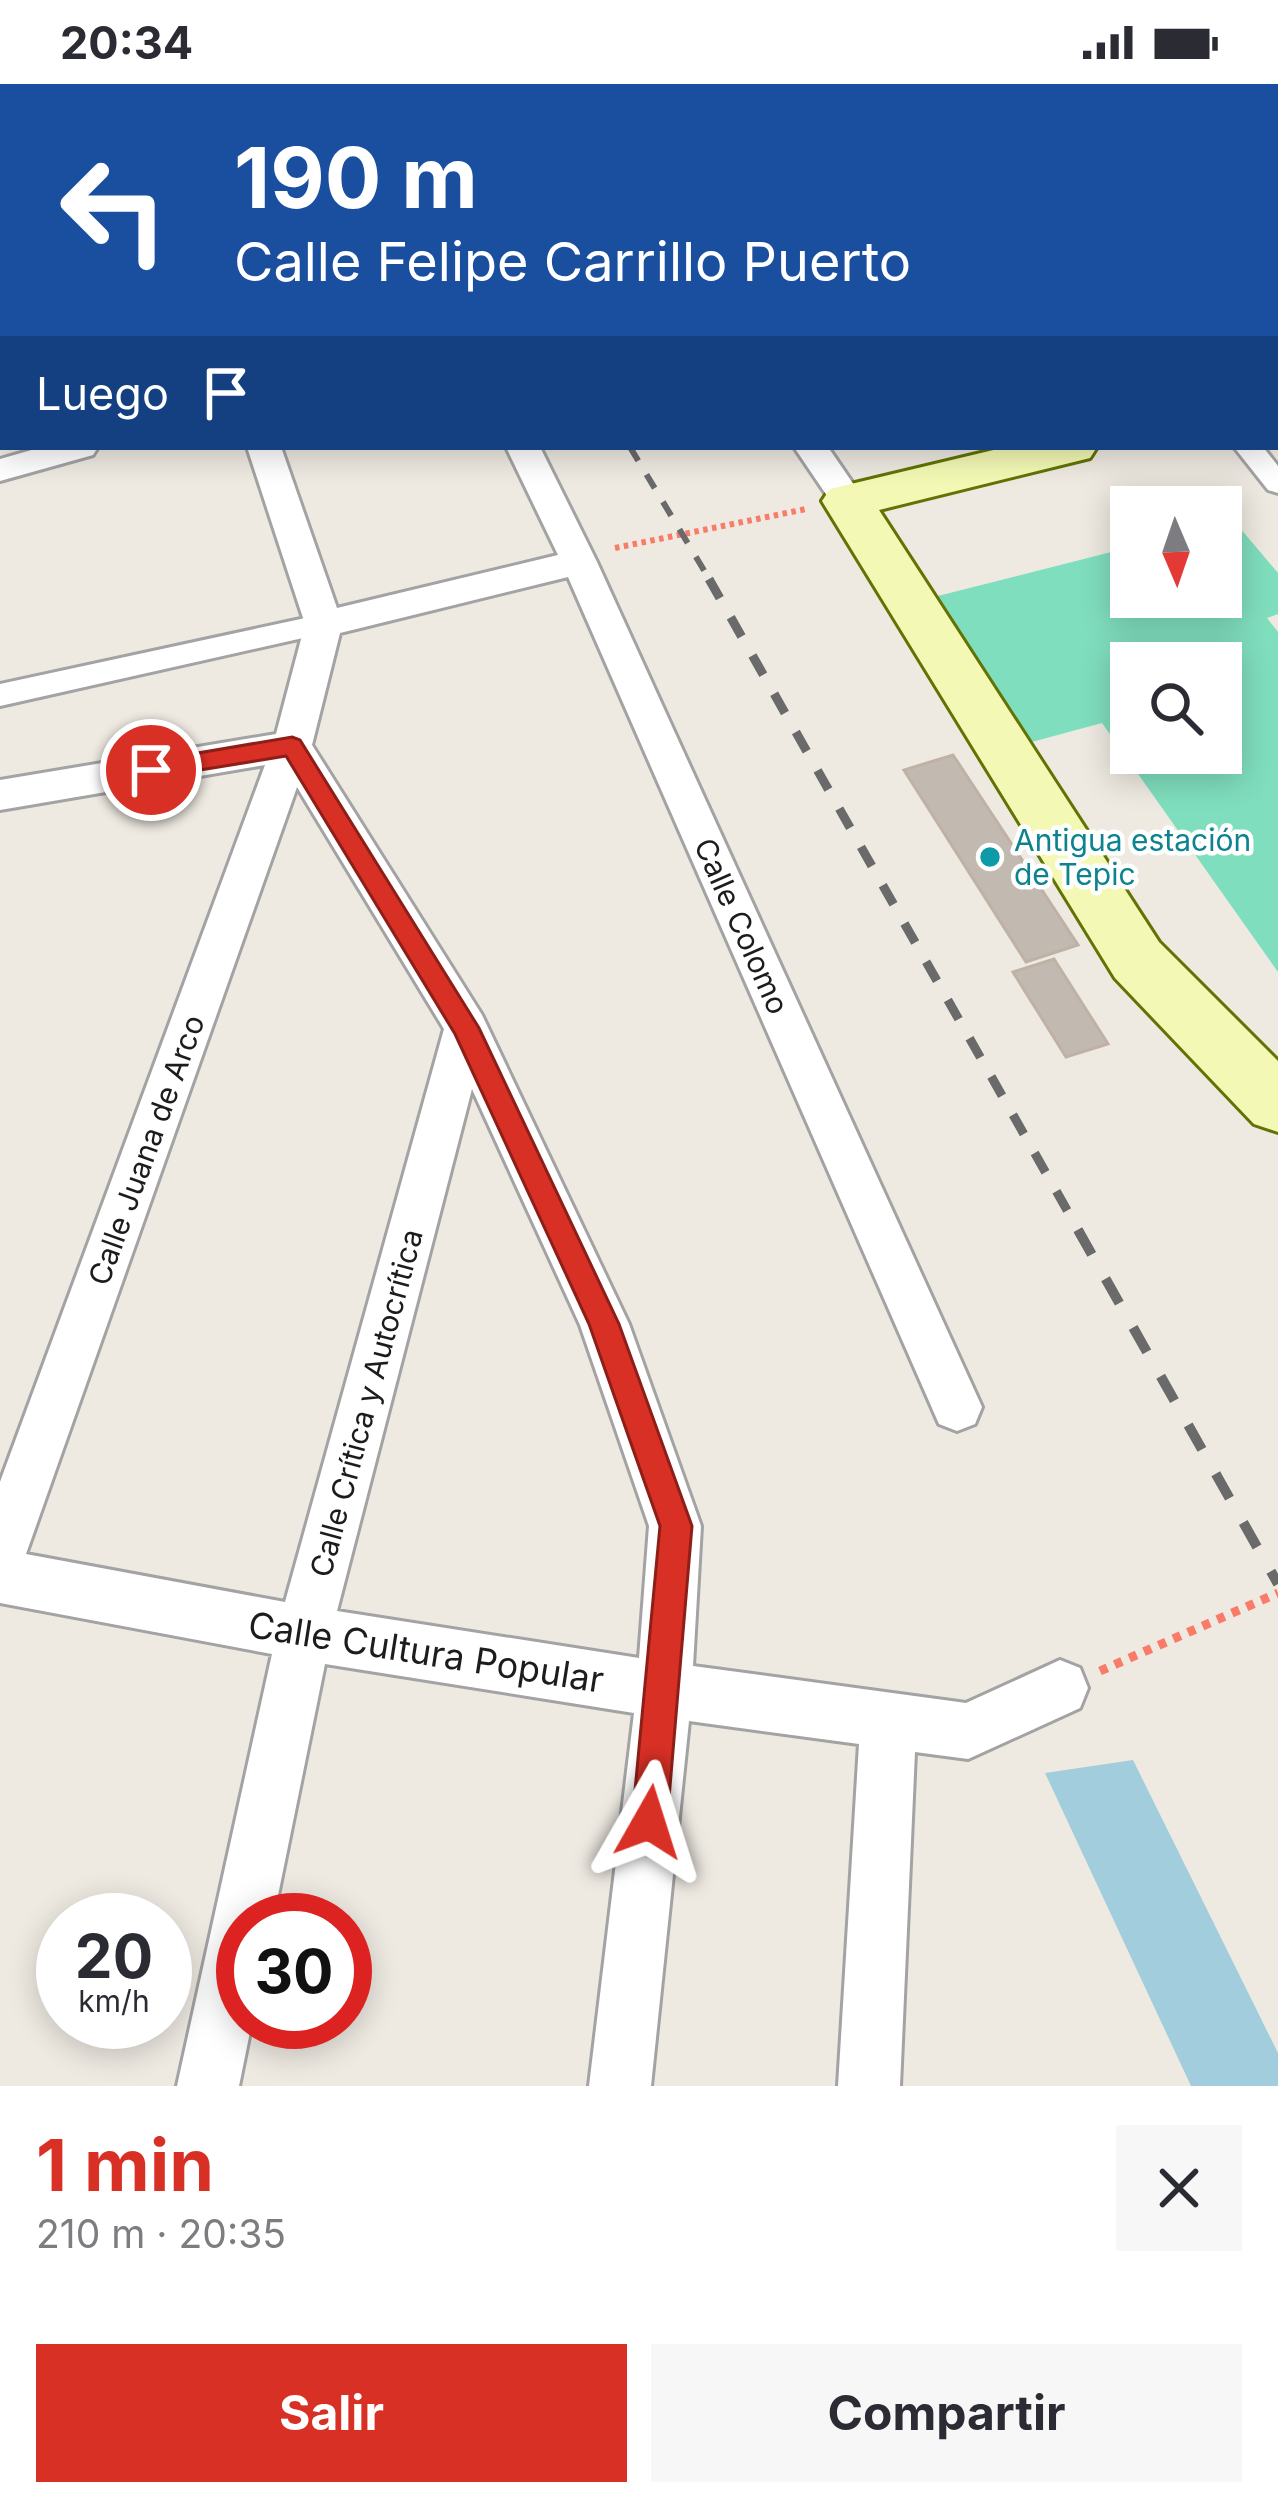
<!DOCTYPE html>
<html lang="es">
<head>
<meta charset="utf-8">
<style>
	body { margin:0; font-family:Inter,sans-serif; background:#f7f7f7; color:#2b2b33; height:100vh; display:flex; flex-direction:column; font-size:45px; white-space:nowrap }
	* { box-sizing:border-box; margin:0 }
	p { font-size:39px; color:#7c7c81 }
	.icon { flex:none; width:66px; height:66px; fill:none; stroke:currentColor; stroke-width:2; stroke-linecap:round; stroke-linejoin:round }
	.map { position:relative; height:2002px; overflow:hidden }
	.details { display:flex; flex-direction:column; background:#fff; flex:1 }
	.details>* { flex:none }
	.guide { position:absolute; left:0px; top:0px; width:1278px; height:366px; box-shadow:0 6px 30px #0003; background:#1a4fa0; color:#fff; overflow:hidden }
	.needle { width:78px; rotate:178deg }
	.fabs { position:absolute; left:1110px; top:402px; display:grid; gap:24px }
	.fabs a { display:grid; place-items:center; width:132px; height:132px; border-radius:0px; background:#fff; box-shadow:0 6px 30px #0003; font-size:60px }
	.speed { position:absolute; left:36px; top:1809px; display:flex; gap:24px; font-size:60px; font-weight:700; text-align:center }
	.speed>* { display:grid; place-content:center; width:156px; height:156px; border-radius:50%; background:#fff; box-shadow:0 6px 30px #0003; line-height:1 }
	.speed small { font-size:30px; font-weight:400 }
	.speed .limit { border:18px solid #d22; background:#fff; color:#111 }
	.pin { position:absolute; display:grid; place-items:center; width:102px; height:102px; color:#fff; margin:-51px; border:6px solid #fff; border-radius:50%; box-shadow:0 3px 12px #0007 }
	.me { position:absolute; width:132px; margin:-66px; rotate:6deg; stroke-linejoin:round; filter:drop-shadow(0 0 9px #0008) }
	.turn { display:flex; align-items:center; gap:42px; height:252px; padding:0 36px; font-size:54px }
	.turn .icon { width:156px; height:156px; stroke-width:2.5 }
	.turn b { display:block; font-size:84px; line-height:102px }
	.then { display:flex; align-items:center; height:114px; padding:0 36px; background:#0003; gap:24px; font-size:45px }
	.round { display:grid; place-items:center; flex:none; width:126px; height:126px; border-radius:0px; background:#f7f7f7 }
	.summary { display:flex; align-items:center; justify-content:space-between; height:204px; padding:0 36px }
	h1 { font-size:72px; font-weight:700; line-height:90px; color:#d93025 }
	.button { display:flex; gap:24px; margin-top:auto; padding:24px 36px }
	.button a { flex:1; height:138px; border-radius:0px; background:#d93025; color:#fff; font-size:48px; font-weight:700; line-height:138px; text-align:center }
	.button a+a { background:#f7f7f7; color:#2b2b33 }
	.status { display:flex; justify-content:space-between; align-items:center; height:84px; padding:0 60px; background:#fff; direction:ltr }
	.status svg { height:33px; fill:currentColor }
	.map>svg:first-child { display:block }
	.pitch { fill:#7fdebd; fill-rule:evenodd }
	.water { fill:#a2cddc }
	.building { fill:#c2bab1; stroke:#bfb1a4; stroke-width:3 }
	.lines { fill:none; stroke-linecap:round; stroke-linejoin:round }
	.pedestrian-casing { stroke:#a3a3a3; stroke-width:6 }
	.minor-casing { stroke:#a3a3a3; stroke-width:6 }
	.secondary-casing { stroke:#627304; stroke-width:6 }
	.path-far1 { stroke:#fa7b67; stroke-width:6; stroke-dasharray:4.5 4.5; stroke-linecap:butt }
	.path { stroke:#fa7b67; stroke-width:9; stroke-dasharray:8 8; stroke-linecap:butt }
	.pedestrian { fill:#fff; fill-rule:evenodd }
	.minor { fill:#fff; fill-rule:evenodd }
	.secondary { fill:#f3f9b4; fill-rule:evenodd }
	.rail-far2 { stroke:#6a6a6a; stroke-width:6; stroke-dasharray:16 16; stroke-linecap:butt }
	.rail-far1 { stroke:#6a6a6a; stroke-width:9; stroke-dasharray:22 22; stroke-linecap:butt }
	.rail { stroke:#6a6a6a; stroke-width:10; stroke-dasharray:28 28; stroke-linecap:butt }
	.route { fill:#d93025; stroke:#8d1f18; stroke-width:3 }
	.culture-dot { fill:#0f9aa8; stroke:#fff; stroke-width:4.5 }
	.labels { text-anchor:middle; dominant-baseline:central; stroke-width:9; stroke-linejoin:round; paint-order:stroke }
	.culture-label { font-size:30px; fill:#0d838f; stroke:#fff; text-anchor:start }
	.street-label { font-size:30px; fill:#1c1c1c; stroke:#fff }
	.near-street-label { font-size:36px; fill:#1c1c1c; stroke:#fff }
</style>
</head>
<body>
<div class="status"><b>20:34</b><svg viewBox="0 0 49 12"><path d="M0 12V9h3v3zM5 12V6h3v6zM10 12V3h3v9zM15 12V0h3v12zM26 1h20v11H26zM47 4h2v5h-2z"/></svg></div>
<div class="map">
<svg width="1278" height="2002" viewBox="0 0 1278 2002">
	<rect width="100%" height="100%" fill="#eeeae2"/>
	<path class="pitch" d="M1234,437L1278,489V530L1267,534L1278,548V888L1102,639L1010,664L914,518L1131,463V513H1221V440ZM1131,579H1221V669H1131Z"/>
	<path class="water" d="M1133,1676L1278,1969V2002H1191L1045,1689Z"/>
	<path class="building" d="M953,671L1078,861L1026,878L904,686Z
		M1054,875L1108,960L1066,973L1013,888Z"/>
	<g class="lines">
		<defs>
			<path id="pedestrian" d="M1234,363H1263L1278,382V409L1268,406Z
				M324,530L334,533L339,540L334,547L0,622V600Z"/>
			<path id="minor" d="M159,0H195L197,3H161Z
				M558,0H587L589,3H560Z
				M733,0H761L763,3H735Z
				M858,0H892L856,3Z
				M932,0H961L963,3H934Z
				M3,234V254L0,255V235Z
				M42,363H98L93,371L0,397V375Z
				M247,363H281L337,524L558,471L506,363H540L597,478L982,1323L975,1340L957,1347L939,1340L568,493L340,549L312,661L482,931L629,1240L701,1442L693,1582L966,1619L1060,1576L1080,1584L1088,1604L1080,1624L968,1675L915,1668L900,2002H838L859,1660L689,1637L651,2002H589L634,1629L325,1580L273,1836H243V1938H252L239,2002H177L272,1570L0,1519V1398L265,681L0,726V696L276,650L305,540ZM297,703L444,945L285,1518L26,1470ZM472,1005L580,1241L649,1442L639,1574L337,1527Z
				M794,363H828L865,417L860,425H836Z"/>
			<path id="secondary" d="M1241,0H1278V12L1275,3Z
				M1278,299V329L1275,330V300Z
				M1006,363H1097L1090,374L879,426L1159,858L1278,977V1048L1254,1040L1115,894L822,417L830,405Z"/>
		</defs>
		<use href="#pedestrian" class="pedestrian-casing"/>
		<use href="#minor" class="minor-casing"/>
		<use href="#secondary" class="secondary-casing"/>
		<path class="path-far1" d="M615,464L806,425"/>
		<path class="path" d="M1100,1587L1278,1509"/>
		<use href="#pedestrian" class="pedestrian"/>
		<use href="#minor" class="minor"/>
		<use href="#secondary" class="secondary"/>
		<path class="rail-far2" d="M630,363L711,498"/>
		<path class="rail-far1" d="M709,495L1080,1149"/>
		<path class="rail" d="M1078,1146L1278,1500"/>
	</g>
	<path class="route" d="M292,653L300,656L479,944L619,1240L692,1442L667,1738L662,1751L649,1756L637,1751L632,1738L660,1442L589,1240L455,950L286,672L151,694L139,686L151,677Z"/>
	<circle class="culture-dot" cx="990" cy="773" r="12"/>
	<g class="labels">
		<g class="culture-label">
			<text x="1014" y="756">Antigua estación<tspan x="1014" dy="34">de Tepic</tspan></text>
		</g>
		<g class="street-label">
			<text transform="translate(742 842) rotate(66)">Calle Colomo</text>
			<text transform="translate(146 1066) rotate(-70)">Calle Juana de Arco</text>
			<text transform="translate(366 1319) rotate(-75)">Calle Crítica y Autocrítica</text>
		</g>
		<g class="near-street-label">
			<text transform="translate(426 1568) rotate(9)">Calle Cultura Popular</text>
		</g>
	</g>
</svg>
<div class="fabs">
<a><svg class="needle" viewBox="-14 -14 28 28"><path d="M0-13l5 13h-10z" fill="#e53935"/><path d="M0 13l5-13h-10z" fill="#7c7c81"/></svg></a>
<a><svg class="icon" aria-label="search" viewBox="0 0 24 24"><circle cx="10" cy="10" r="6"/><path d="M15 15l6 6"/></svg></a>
</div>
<div class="speed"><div>20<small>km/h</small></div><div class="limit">30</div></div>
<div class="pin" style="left:151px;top:686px;background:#d93025"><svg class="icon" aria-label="arrive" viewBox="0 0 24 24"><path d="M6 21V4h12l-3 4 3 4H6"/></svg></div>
<svg class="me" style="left:649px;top:1738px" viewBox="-20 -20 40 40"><path d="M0-17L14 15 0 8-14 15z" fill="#d93025" stroke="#fff" stroke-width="4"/></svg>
<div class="guide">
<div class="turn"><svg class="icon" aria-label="left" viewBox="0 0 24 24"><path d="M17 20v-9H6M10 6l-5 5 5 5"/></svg><div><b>190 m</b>Calle Felipe Carrillo Puerto</div></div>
<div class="then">Luego<svg class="icon" aria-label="arrive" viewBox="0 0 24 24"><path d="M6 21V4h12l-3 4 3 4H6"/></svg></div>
</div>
</div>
<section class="details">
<div class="summary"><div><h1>1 min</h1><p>210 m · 20:35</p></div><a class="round"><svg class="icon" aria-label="close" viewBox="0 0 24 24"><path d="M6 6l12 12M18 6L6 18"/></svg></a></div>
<div class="button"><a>Salir</a><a>Compartir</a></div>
</section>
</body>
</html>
